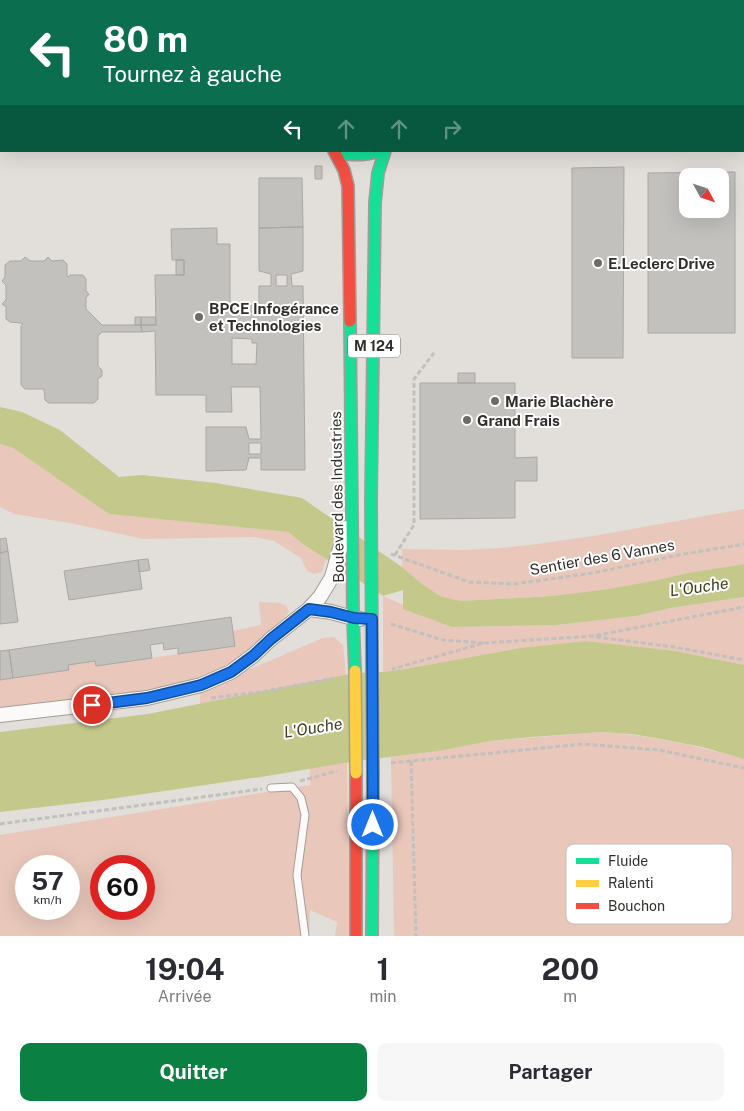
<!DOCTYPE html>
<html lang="fr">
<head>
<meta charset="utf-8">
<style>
	body { margin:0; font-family:"Public Sans",sans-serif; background:#f7f7f7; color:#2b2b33; height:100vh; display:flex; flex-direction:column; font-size:19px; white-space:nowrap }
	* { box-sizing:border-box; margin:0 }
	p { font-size:16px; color:#7c7c81 }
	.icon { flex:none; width:28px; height:28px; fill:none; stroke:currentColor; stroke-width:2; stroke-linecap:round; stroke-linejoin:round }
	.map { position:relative; height:936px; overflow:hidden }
	.side { display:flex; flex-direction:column; background:#fff; flex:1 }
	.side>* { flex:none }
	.top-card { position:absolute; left:0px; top:0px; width:745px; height:152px; box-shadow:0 5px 20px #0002; background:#0b6e4f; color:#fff; overflow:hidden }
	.needle { width:32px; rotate:130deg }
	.tools { position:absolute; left:679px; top:168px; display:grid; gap:10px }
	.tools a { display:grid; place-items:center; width:50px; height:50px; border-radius:10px; background:#fff; box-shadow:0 5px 20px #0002; font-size:25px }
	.speed { position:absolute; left:15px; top:855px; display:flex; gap:10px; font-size:25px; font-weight:700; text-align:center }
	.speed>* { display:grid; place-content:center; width:65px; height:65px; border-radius:50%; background:#fff; box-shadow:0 5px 20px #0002; line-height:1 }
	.speed small { font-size:12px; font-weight:400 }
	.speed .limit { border:8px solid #d22; background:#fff; color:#111 }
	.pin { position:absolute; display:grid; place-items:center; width:42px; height:42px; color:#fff; margin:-21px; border:2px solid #fff; border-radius:50%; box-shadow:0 1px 5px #0007 }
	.me { position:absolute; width:55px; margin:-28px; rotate:0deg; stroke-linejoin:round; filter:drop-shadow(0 0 4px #0008) }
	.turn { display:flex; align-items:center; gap:18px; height:105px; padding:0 20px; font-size:22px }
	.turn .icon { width:65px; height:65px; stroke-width:2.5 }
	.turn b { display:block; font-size:35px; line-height:42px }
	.lanes { display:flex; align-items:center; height:48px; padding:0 20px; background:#0003; justify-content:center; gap:25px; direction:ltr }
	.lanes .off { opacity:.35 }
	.eta { display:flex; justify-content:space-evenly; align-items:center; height:85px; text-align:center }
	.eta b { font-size:30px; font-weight:700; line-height:35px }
	.action { display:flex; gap:10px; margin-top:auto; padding:10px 20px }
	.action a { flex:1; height:58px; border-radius:10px; background:#0b8043; color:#fff; font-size:20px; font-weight:700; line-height:58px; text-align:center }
	.action a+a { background:#f7f7f7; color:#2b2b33 }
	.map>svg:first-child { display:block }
	.green { fill:#e9c7bb; fill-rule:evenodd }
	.water { fill:#c5c88b }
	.building { fill:#c3c1bd; stroke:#a9a6a4; fill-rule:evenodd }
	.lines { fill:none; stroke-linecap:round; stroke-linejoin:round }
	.lane-casing { stroke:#a19e9a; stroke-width:9 }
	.street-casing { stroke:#a19e9a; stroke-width:16 }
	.fast-casing { stroke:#a19e9a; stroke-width:14 }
	.slow-casing { stroke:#a19e9a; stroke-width:14 }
	.jam-casing { stroke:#a19e9a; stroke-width:14 }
	.path { stroke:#c1c0be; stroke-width:3; stroke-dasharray:5 2.5; stroke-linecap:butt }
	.lane { stroke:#fbfaf9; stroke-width:7 }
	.street { stroke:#fbfaf9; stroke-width:14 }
	.fast { stroke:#16e098; stroke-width:11 }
	.slow { stroke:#ffcf43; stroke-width:11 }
	.jam { stroke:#f24e42; stroke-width:11 }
	.slow-bridge-casing { stroke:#a19e9a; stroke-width:14; stroke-linecap:butt }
	.slow-bridge { stroke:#ffcf43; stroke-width:11 }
	.route-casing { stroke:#114b97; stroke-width:12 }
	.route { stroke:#1a73e8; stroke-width:9 }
	.poi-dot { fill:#6f6c68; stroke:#fff; stroke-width:2 }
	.labels { text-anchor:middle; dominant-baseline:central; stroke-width:4; stroke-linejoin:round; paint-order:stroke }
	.shield { fill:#fff; stroke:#6f6d6b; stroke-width:1 }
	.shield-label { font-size:14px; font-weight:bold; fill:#312f2b }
	.poi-label { font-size:15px; font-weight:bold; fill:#312f2b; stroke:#fff; text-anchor:start }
	.street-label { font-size:15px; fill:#312f2b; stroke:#fff }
	.water-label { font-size:16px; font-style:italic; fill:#3e401b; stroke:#fff }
	.key { fill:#fff; stroke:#c1c1bf; stroke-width:1 }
	.key-label { font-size:14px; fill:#312f2b }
</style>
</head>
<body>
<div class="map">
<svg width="744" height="936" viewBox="0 0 744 936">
	<rect width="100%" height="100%" fill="#e2deda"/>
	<path class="green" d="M0,444L13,448L109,514L288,532L303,544L326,559L322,572L314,574L307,571L301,558L274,541L255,537L143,539L70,523L14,514L0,507Z
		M744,509V564L688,573L657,580L610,589L552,596L461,601L443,597L437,594L422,584L402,567V549L463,550L501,548L537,544L593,536Z
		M383,596L453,627L557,625L636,616L671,608L744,597V665L676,651L586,641L518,648L405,669L383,672Z
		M259,602L280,603L286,606L289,611L286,616L237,660L196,680L165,690L0,711V680L69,670L68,665L95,661L96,666L234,646L233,631L261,625Z
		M334,637L343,645L346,675L200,704V693L220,682L323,638Z
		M602,732C651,735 697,746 744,759V936H394L391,757L439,751L490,741Z
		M347,762L350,936H335L337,922L310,910L309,936H0V835L310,785V768ZM26,866H69V909H26ZM101,866H144V909H101Z"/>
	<path class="water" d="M0,407L22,412L60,430L119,477L142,475L216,483L302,498L402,567L422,584L437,594L443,597L461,601L552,596L609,589L657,580L688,573L744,564V597L671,608L636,616L557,625L452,627L403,609V590L383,596L303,544L288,532L109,514L13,448L0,444Z
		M586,641L676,651L744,665V759L702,747L656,738L631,734L602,732L531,737L490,741L439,751L356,761L267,776L103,800L0,812V732L148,714L355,673L383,672L405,669L519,648Z"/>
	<path class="building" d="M107,0H138V1H107Z
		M315,166H322V179H315Z
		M624,167L623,358H572V168Z
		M735,172V333H648V173ZM688,176H720V209H688Z
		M259,178H302L303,227L259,228Z
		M303,227V271L291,274L292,286H303L305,470H261V458H249L246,470L206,471V427H246L249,439H261L260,387H231L232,412H206V395H156L155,331L142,332L141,325H156L155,275H184V260H172L171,229L217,228V244H230V312H259V286H271V274L259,271V228ZM276,275H287V286H276ZM232,338L252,339V343H257L256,364H232ZM249,443H261V454H249Z
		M25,257L30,261H44L48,257L52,261L63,260L67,264V276L68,277L70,275H83L86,279V291L89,294L86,298V309L102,325H141L142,332H102L98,336V366L102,370V376L98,379V399L94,403H49L45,400L44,389H25L21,385V326L23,324L21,323L10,322L6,319V307L2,304L6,300V285L2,281L5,277V265L10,261H21Z
		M176,260H184V275H176Z
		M231,304H241L242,306L259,305V312H230Z
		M135,317H141V325H135Z
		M141,317H155L156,325H141Z
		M458,373H475V383H458Z
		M420,383H515V458L537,457V481H515V518L420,519Z
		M6,538L8,551L0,553V539Z
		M8,551L18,622L0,624V553Z
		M148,559L150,570L139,572L138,560Z
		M138,560L142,589L69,600L64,571Z
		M231,617L235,646L178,654V648L164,650L163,643L150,645L152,658L96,666L95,661L68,665L69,670L13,678L9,650Z
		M9,650L13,678L0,680V651Z"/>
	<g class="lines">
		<defs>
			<path id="lane" d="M271,788L292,787L301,798L305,815L297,875L305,936"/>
			<path id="street" d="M309,609L331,612L353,618L360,619
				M0,715L147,698L201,685L231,672L254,655L271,639L309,609L320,597L332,577L346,528"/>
			<path id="fast" d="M348,0V1
				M0,20H1
				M336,151C351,156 363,156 378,151
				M350,321L353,618L355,671
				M372,668L371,500L375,203L378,173L385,151
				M372,936L373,770"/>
			<path id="slow" d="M375,0V1"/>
			<path id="jam" d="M334,151L344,170L348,186L350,321
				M356,773V936"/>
		</defs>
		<use href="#lane" class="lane-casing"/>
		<use href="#street" class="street-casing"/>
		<use href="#fast" class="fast-casing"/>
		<use href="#slow" class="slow-casing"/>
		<use href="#jam" class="jam-casing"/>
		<path class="path" d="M398,0V1
			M391,554L469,582L514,584L593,573L678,555L744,544
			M395,555L414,525V379L434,353
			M391,624L443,640L484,643L403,666L392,669
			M596,637L674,647L744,660
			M484,643L593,636L744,607
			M211,698L260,692L336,678
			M411,761L416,936
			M391,763L583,744L659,750L744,768
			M300,781L337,771
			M0,824L262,789"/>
		<use href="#lane" class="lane"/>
		<use href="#street" class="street"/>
		<use href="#fast" class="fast"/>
		<use href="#slow" class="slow"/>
		<use href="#jam" class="jam"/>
		<defs>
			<path id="slow-bridge" d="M372,668L373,770
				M355,671L356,773"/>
		</defs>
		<use href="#slow-bridge" class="slow-bridge-casing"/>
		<use href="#slow-bridge" class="slow-bridge"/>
	</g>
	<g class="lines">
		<defs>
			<path id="route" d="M92,705L147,698L201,685L231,672L254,655L271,639L309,609L331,612L354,618L372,619L373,825"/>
		</defs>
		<use href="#route" class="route-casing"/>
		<use href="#route" class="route"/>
	</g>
	<g class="poi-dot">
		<circle cx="598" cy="263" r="5"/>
		<circle cx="199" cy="317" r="5"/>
		<circle cx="495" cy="401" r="5"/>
		<circle cx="467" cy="420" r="5"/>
	</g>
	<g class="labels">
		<rect class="shield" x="348" y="334.5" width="52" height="23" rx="4"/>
		<g class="shield-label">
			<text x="374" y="346">M 124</text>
		</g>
		<g class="poi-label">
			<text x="608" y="263">E.Leclerc Drive</text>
			<text x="209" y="308">BPCE Infogérance<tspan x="209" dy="17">et Technologies</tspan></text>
			<text x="505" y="401">Marie Blachère</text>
			<text x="477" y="420">Grand Frais</text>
		</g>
		<g class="street-label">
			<text transform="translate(337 497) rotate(-91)">Boulevard des Industries</text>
			<text transform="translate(602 557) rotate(-10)">Sentier des 6 Vannes</text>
		</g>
		<g class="water-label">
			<text transform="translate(699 587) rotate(-8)">L'Ouche</text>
			<text transform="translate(313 728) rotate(-9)">L'Ouche</text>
		</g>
	</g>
	<rect x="566" y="844" width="166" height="80" rx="8" class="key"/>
	<rect x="576" y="858" width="23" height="6" fill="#16e098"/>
	<rect x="576" y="880" width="23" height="7" fill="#ffcf43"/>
	<rect x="576" y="903" width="23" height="6" fill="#f24e42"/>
	<g class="key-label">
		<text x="608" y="866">Fluide</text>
		<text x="608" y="888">Ralenti</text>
		<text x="608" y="911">Bouchon</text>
	</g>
</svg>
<div class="tools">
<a><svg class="needle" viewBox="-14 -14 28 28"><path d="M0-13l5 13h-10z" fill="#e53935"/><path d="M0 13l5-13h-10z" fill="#7c7c81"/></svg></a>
</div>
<div class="speed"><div>57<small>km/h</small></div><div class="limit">60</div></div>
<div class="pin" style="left:92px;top:705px;background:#d93025"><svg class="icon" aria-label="arrive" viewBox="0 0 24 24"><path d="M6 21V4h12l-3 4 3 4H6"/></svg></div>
<svg class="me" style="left:373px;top:825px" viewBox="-20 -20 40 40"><circle r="17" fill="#1a73e8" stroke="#fff" stroke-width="3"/><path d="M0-11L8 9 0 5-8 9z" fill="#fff"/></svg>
<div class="top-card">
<div class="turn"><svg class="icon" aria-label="left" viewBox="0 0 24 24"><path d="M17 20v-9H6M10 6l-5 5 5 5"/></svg><div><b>80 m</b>Tournez à gauche</div></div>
<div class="lanes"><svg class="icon" aria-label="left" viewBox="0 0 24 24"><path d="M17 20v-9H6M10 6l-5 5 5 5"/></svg><svg class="icon off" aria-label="ahead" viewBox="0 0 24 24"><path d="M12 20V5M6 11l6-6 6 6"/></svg><svg class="icon off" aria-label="ahead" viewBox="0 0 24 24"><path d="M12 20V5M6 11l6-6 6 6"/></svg><svg class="icon off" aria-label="right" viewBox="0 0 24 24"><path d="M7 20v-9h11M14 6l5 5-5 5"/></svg></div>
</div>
</div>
<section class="side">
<div class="eta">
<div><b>19:04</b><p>Arrivée</p></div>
<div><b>1</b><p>min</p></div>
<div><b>200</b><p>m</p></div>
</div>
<div class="action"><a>Quitter</a><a>Partager</a></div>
</section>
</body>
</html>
